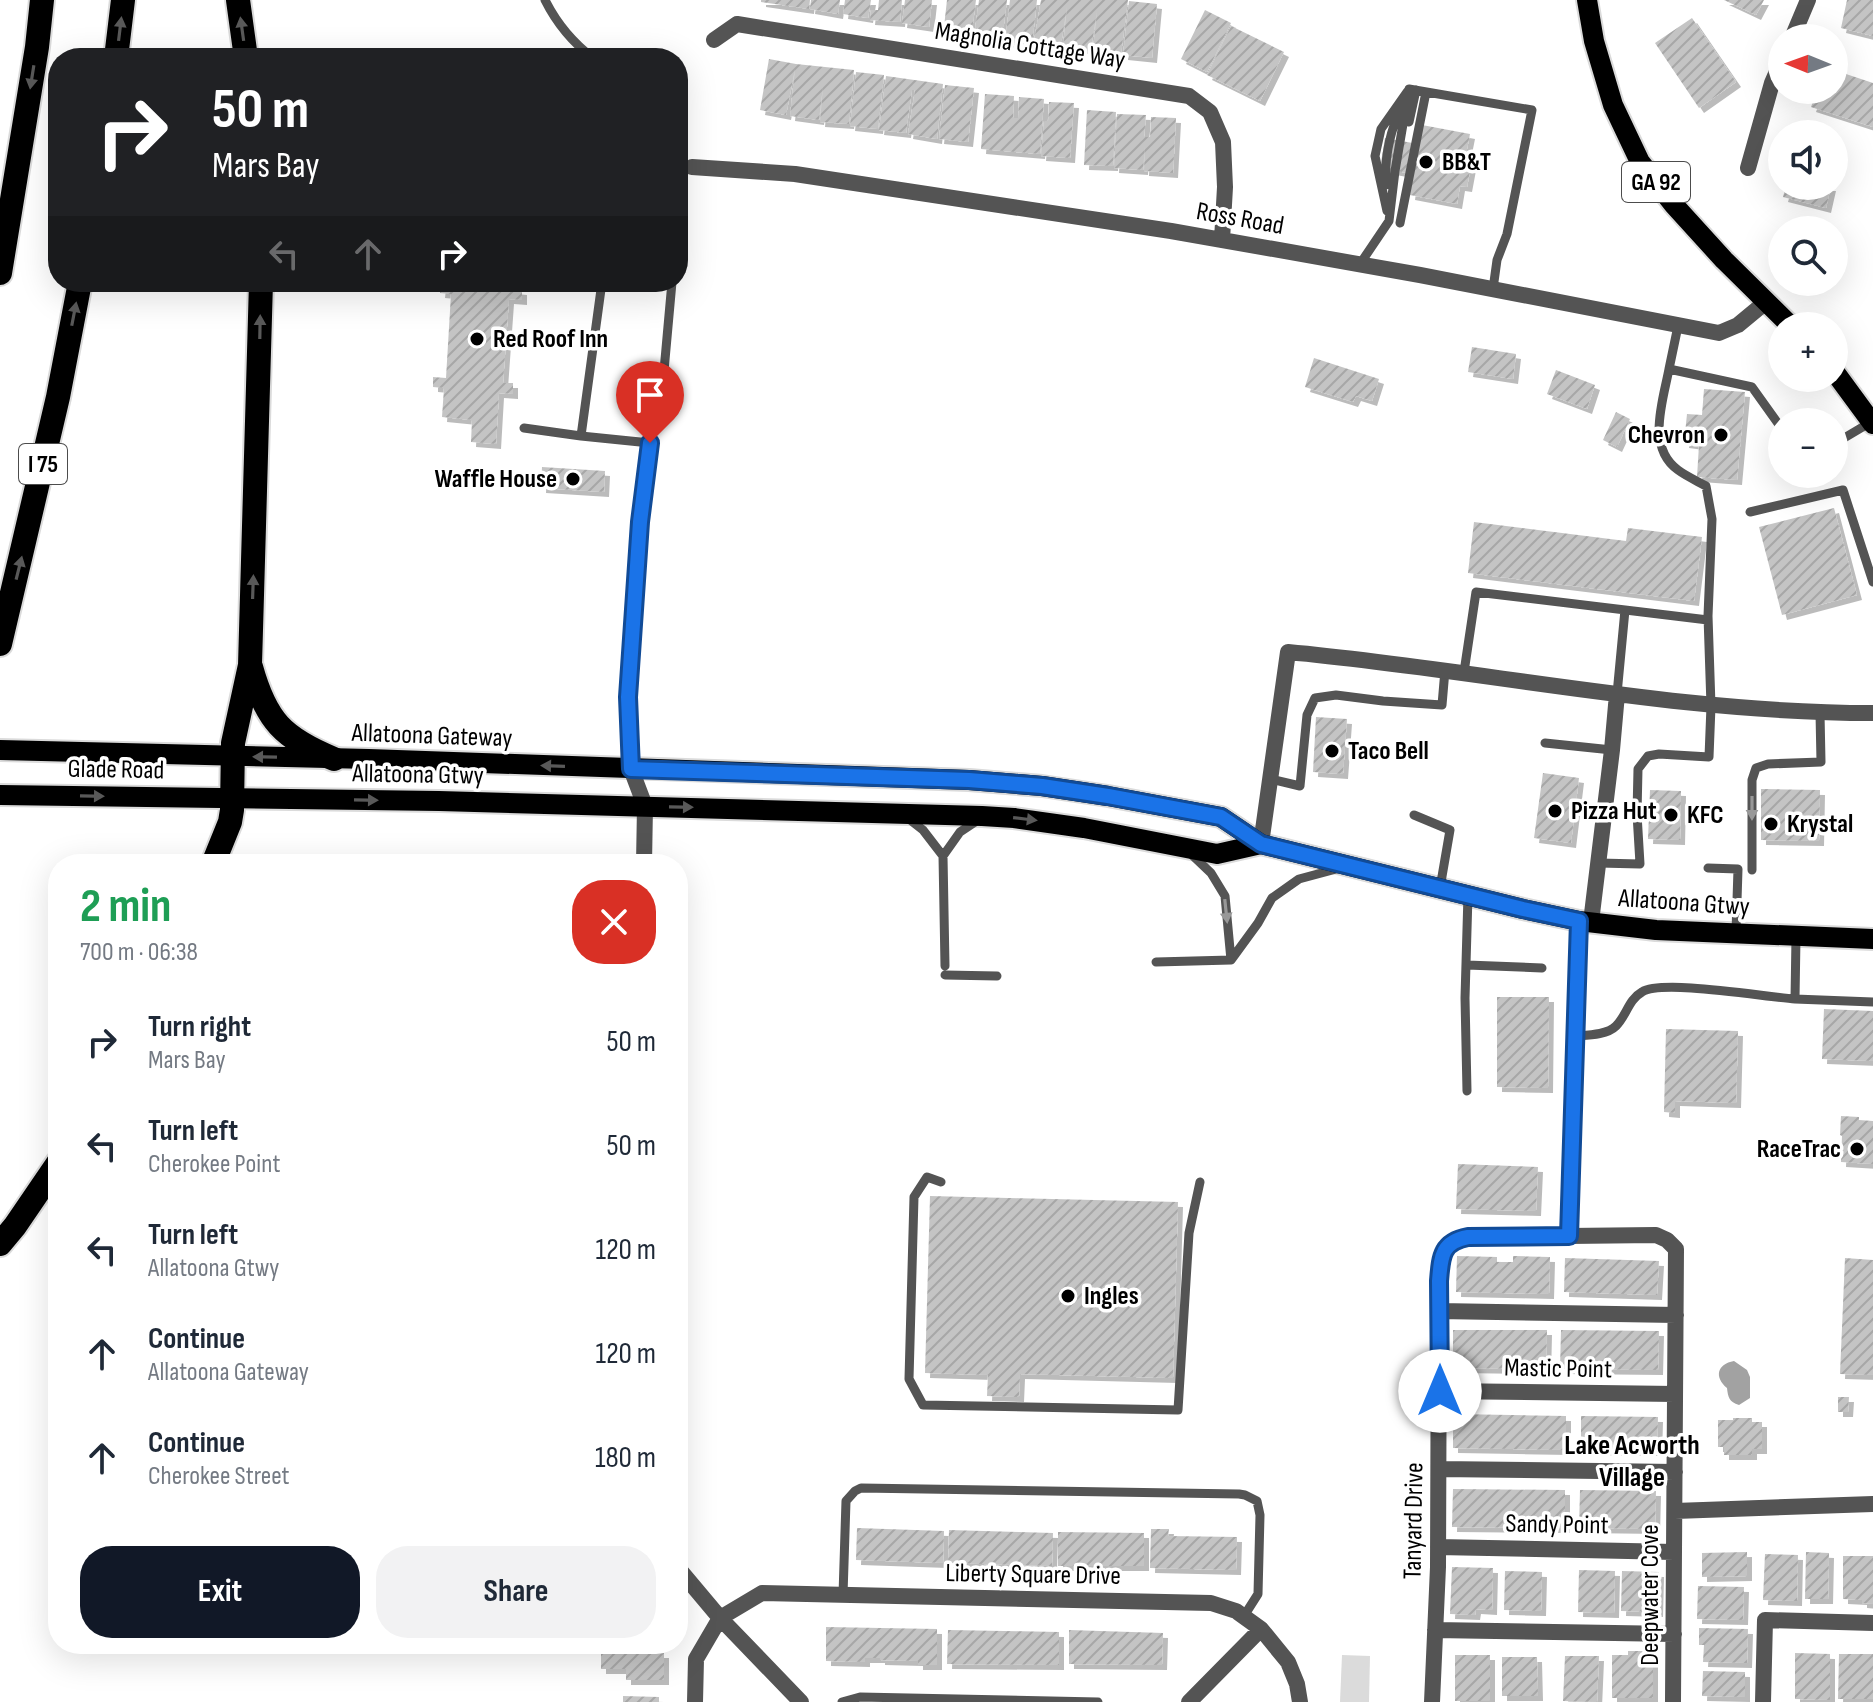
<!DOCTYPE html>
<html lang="en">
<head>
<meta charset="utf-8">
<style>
	body { margin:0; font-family:"Sofia Sans Condensed",sans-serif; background:#f2f2f3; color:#1f2937; height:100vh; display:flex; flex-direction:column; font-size:30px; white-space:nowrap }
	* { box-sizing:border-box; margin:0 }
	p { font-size:26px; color:#747a83 }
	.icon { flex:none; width:44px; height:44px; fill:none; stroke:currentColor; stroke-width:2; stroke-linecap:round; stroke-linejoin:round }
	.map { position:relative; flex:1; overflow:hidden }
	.side { position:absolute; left:48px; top:854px; width:640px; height:800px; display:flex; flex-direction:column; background:#fff; border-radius:32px; box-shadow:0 8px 32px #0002 }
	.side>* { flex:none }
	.hud { position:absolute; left:48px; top:48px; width:640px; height:244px; border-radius:32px; box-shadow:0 8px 32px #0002; background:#202124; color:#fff; overflow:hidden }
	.needle { width:52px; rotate:271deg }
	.fabs { position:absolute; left:1768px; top:24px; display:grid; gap:16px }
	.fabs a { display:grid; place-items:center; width:80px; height:80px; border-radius:50%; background:#fff; box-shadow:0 8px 32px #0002; font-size:40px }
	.pin { position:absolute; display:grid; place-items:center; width:68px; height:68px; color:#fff; margin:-82px -34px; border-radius:50% 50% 50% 0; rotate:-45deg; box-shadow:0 0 8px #0007 }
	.pin .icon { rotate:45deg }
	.me { position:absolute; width:88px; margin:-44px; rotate:0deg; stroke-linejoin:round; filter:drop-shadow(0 0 6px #0008) }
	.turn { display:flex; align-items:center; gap:28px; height:168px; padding:0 32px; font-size:36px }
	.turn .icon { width:104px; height:104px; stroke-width:2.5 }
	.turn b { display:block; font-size:56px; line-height:68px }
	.lanes { display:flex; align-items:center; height:76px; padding:0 32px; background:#0003; justify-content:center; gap:40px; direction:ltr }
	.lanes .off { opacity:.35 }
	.round { display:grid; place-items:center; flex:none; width:84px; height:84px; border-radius:32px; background:#f2f2f3 }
	.overview { display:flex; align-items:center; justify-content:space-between; height:136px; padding:0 32px }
	h1 { font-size:48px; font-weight:700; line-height:60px; color:#1e9e55 }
	.cta { display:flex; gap:16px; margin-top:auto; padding:16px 32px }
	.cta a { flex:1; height:92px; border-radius:32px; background:#111827; color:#fff; font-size:32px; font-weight:700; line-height:92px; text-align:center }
	.cta a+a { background:#f2f2f3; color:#1f2937 }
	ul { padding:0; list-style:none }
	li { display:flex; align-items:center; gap:24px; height:104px; padding:0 32px }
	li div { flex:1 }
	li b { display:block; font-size:30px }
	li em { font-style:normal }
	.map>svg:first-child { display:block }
	.pitch { fill:#dbdbdb }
	.water { fill:#a2a2a2 }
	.building { fill:url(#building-hatch); filter:url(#shadow) }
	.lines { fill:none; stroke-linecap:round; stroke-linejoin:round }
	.primary-casing { stroke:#dbdbdb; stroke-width:24 }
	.motorway-casing { stroke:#dbdbdb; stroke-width:28 }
	.service { stroke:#545454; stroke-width:9 }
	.minor { stroke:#545454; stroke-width:16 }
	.primary { stroke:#000; stroke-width:20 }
	.motorway { stroke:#000; stroke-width:24 }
	.oneway { fill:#595959 }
	.oneway2 { fill:#989898 }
	.route-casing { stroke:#114b97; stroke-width:20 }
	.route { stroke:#1a73e8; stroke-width:14 }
	.poi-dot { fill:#000; stroke:#fff; stroke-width:3 }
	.labels { text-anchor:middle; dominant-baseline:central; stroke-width:7; stroke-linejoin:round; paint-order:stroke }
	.shield { fill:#fff; stroke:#4c4c4c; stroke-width:2 }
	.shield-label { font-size:24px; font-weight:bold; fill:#000 }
	.street-label { font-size:26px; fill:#000; stroke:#fff }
	.poi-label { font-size:26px; font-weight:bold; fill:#000; stroke:#fff; text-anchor:start }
	.neighbourhood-label { font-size:28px; font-weight:bold; fill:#000; stroke:#fff }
</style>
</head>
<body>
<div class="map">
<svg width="1873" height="1702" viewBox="0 0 1873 1702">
	<defs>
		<pattern id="building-hatch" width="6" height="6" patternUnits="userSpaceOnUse" patternTransform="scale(2)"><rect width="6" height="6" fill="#c4c4c4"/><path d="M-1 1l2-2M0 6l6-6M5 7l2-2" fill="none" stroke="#a7a7a7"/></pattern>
		<filter id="shadow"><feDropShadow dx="5" dy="5" stdDeviation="0" flood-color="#0004"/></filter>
	</defs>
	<rect width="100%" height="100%" fill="#fff"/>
	<path class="pitch" d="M1342,1655L1370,1656L1369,1702H1340Z"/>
	<path class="water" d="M1734,1361L1747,1370L1750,1377V1398L1739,1405C1729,1402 1728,1397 1727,1388C1714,1377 1717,1364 1734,1361Z"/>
	<path class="building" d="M761,0H810L809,9L761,2Z
		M811,0H840L838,14L810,9Z
		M845,0H871L868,18L843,14Z
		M879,0H902L900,22L870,20L871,10H878Z
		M905,0H932L929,27L902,23Z
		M947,0H976L972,31L944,27Z
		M979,0H1007L1002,40L974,37Z
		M1010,0H1037L1032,45L1005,42Z
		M1041,0H1128L1121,54L1093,50L1097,11L1091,50L1063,46L1067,7L1060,51L1044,49L1045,42L1034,41Z
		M1724,0H1764L1756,15Z
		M1847,0H1873V36L1841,28Z
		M1129,1L1157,4L1152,58L1123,55Z
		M1205,10L1231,23L1207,72L1181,59Z
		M1692,18L1736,82L1699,108L1655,43Z
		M1231,26L1284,52L1260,101L1207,75Z
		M769,59L796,64L854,70L849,124L820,122L823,86L819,120L790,116L795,69L786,115L760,110Z
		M1834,70L1873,83V127L1811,107L1817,90H1834Z
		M856,72L884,75L878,129L850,126Z
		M886,76L943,84L937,139L908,134L915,90H912L906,133L879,130Z
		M945,85L974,88L968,142L939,139Z
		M985,94L1014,96L1013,118H1018L1019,97L1044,99L1040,154L981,149Z
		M1049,102L1074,103L1070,158L1041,156L1044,121H1048Z
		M1087,110L1116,112L1113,166L1084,165Z
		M1117,114L1146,115L1144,137H1150L1151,117L1176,118L1173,173L1144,171L1145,146L1143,170L1114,168Z
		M1422,125L1470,134L1466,154L1473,155L1467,187L1460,186L1457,204L1410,195L1413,174L1380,168L1385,138L1418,144Z
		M1834,146L1841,148L1835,171H1834Z
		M1786,186H1831L1826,208L1783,197Z
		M453,282H512L511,289L522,290V300L509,299L503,383H513V394L499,393L496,444L471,442L472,420L442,417L444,388L433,387V377L446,378L451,294L440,293L441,284L453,285Z
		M1472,347L1516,354L1513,379L1468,372Z
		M1314,358L1379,379L1372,401L1356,396L1353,402L1305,387Z
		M1556,370L1595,385L1587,409L1547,394Z
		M1704,389L1745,392L1737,480L1697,477L1699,445L1684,443L1687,414L1702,415Z
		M1616,412L1630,419L1617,447L1603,440Z
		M542,467L605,471L604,492L541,488Z
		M1834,508L1857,595L1782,615L1759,527Z
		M1474,522L1626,541L1628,528L1702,537L1694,601L1468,573Z
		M1316,717L1347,719L1343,774L1313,772Z
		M1543,773L1579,778L1571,843L1534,838Z
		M1761,789L1820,790L1819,841L1761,840Z
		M1650,790L1681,791L1680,840L1648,839Z
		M1497,997H1549L1548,1088L1497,1087Z
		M1824,1009L1873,1011V1061L1822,1059Z
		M1666,1029L1738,1031L1736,1103L1675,1101V1113L1664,1112Z
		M1841,1116L1859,1117V1120L1873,1121V1164L1841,1162L1842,1136L1840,1135Z
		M1458,1164L1538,1167L1536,1211L1456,1209Z
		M930,1196L1178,1202L1173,1378L1020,1374L1019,1397L987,1396L988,1375L925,1373Z
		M1457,1256L1497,1257V1262H1513V1256L1550,1257L1549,1294L1456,1292Z
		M1565,1258L1659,1261L1657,1295L1564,1292Z
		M1845,1258L1873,1260V1375L1840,1374Z
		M1453,1330H1547L1546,1371H1529V1369L1453,1368Z
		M1561,1330L1659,1331L1658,1370L1560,1369Z
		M1838,1397H1849L1848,1412H1838Z
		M1453,1414L1566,1416V1450L1453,1448Z
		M1581,1416L1658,1417L1657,1451L1581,1450Z
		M1733,1418H1752V1422H1762V1449H1752V1455H1724V1447H1718V1420H1733Z
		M1453,1489L1565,1490V1528L1452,1527Z
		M1580,1490L1656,1491L1655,1529L1579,1528Z
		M857,1528L944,1531L943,1563L856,1560Z
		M1151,1529H1169L1168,1536L1237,1537L1236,1570L1150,1568Z
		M949,1530L1053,1533L1052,1566L948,1563Z
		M1058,1532L1144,1533V1566H1058Z
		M1747,1552V1576L1702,1577V1553Z
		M1806,1552L1829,1553L1828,1599H1805Z
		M1765,1554L1798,1555L1797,1601L1763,1600Z
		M1843,1556H1873V1604L1862,1603V1600L1843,1599Z
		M1452,1567L1493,1568L1492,1610L1476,1609L1475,1615L1450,1614Z
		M1579,1570L1615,1571L1614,1613L1578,1612Z
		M1505,1571L1542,1572L1541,1611L1504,1610Z
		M1622,1571L1659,1572L1658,1612L1621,1611Z
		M1698,1586L1744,1587L1743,1620L1697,1619Z
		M826,1627L937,1629V1665H918V1661L880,1660V1658H865V1662L826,1661Z
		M1699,1628L1748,1629L1747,1663L1703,1662L1704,1645H1699Z
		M948,1630L1059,1632V1665L947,1664Z
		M1069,1630L1163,1633L1162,1665L1069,1664Z
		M1628,1651H1653V1698H1612V1655H1628Z
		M601,1653H664V1680H626V1669H601Z
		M1795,1653L1830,1654V1700L1795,1699Z
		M1839,1654H1873V1699H1838Z
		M1455,1655H1490V1701H1455Z
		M1565,1656H1599L1597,1702L1563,1701Z
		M1502,1657H1537L1538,1696H1502Z
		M1703,1671L1745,1672V1697L1702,1696Z
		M623,1696L659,1697V1702H623Z"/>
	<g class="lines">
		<defs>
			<path id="primary" d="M1587,0L1594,41L1613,105L1640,162L1674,205L1724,260L1791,326
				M1834,371L1873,424
				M0,750L369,759L969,780L1042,786L1108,796L1221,817L1261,844L1523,909L1579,921L1656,930L1873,939
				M0,795L439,801L982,816L1014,818L1084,828L1217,854L1261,844"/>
			<path id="motorway" d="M238,0L246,58
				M116,58L123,0
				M0,273L37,47L42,0
				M0,644L58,397L80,282
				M251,667C266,721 283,738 334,759
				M213,864L230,822L232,810L233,743L250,665L261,282
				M0,1244L15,1226L58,1163"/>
		</defs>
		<use href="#primary" class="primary-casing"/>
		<use href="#motorway" class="motorway-casing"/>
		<path class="service" d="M545,0C557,24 572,42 593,58
			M1409,89L1532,110L1507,234L1497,260L1493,289
			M1409,122L1416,90
			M1386,185C1384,158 1390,132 1401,107
			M1387,211L1375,156L1381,129L1407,92
			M1400,223L1426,92
			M1360,264L1389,221L1395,171L1409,89
			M602,282L581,436L650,443L640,522L628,697L631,769
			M1678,326L1669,369L1752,387L1782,429
			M524,428L581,436
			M650,443L659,410L662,393L672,282
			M1834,444L1871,422
			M1750,512L1843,490L1873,582
			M1464,672L1476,592L1708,620
			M1617,694L1625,610
			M1545,743L1612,750
			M1270,779L1300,786L1307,715L1315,698L1336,695L1383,701L1442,705L1445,670
			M1414,815L1450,830L1440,888
			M909,819L923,830L943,856L960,832L978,820
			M1190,853L1211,873L1225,896L1231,960L1258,923L1272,898L1299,879L1340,868
			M943,856L945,966
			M1599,863L1640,864L1637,814L1638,769L1648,756L1659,754L1709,757L1711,706L1708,616L1712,519L1706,486C1697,481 1686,476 1678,470C1646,447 1663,401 1669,369
			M1708,868L1738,869L1736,932
			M1752,870V780L1756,768L1768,764L1821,762L1820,713
			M1796,937L1795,999L1873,1002
			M1156,962L1231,960
			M1467,965L1542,968
			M945,975L997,976
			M1575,1036C1588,1035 1607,1035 1616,1026C1627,1015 1628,1000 1642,992C1662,979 1765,997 1795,999
			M1467,1091L1465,998L1468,895
			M941,1182L927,1177L914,1197L909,1379L923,1405L1178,1410L1189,1233L1200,1182
			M843,1595L846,1501L855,1491L861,1488L1239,1494L1245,1495L1257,1501L1260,1515L1258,1594L1244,1616
			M842,1702L860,1697L1098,1702"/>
		<path class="minor" d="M1792,38L1808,0
			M714,40L737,24L1189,96L1210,112L1223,142L1225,187L1222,240
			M692,167L795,174L1171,231L1420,275L1719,333L1738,325L1767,301
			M1748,168L1772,83L1782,60
			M631,769L645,806L644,864
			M1261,844L1288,652C1483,670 1676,713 1873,713
			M1591,922L1612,750L1617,694
			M1569,1236L1579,921
			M1439,1311L1676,1315
			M1440,1391L1675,1394
			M1439,1469L1675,1472
			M1675,1511L1873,1504
			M1438,1547L1674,1552
			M678,1568L720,1618L801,1702
			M1435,1630L1674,1634
			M695,1702L696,1659L720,1618L762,1593L1211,1603L1236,1611L1261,1629L1288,1662L1297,1684L1300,1702
			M1189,1702L1261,1629
			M1432,1702L1438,1567L1439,1281C1441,1258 1441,1242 1468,1237L1656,1235L1667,1240L1676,1249L1673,1702
			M1763,1702L1765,1620L1873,1623"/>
		<use href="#primary" class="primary"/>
		<use href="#motorway" class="motorway"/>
	</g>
	<defs><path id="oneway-solid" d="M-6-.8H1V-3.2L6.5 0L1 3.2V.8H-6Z" transform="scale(2)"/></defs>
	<g class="oneway">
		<use href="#oneway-solid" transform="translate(120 29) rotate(-83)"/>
		<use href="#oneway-solid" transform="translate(242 29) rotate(-98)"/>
		<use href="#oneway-solid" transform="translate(32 77) rotate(99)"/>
		<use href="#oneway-solid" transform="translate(74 314) rotate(-79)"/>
		<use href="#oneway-solid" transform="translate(260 327) rotate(-89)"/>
		<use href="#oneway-solid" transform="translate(19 568) rotate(-76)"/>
		<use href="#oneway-solid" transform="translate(253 587) rotate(-88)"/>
		<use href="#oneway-solid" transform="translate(265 757) rotate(-179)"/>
		<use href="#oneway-solid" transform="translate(553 766) rotate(-178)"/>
		<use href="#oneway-solid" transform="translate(92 796) rotate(1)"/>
		<use href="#oneway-solid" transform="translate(366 800) rotate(1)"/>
		<use href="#oneway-solid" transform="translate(681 807) rotate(1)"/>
		<use href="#oneway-solid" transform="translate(1025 819) rotate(7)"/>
	</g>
	<g class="oneway2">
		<use href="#oneway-solid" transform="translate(1752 808) rotate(90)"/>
		<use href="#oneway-solid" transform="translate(1226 911) rotate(84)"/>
	</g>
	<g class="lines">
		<defs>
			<path id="route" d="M650,443L640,522L628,697L631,769L969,780L1042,786L1108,796L1221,817L1261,844L1523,909L1579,921L1569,1236L1468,1237C1441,1242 1441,1257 1439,1281L1440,1391"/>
		</defs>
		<use href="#route" class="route-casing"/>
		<use href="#route" class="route"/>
	</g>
	<g class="poi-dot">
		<circle cx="1426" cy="162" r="8"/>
		<circle cx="477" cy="339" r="8"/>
		<circle cx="1721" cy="435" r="8"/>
		<circle cx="573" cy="479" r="8"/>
		<circle cx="1332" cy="751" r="8"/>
		<circle cx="1555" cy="811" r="8"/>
		<circle cx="1671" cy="815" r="8"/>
		<circle cx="1771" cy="824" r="8"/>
		<circle cx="1857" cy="1149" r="8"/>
		<circle cx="1068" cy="1296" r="8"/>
	</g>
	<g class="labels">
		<g class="shield">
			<rect x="1622" y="162" width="68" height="40" rx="6"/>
			<rect x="19" y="444" width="48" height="40" rx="6"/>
		</g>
		<g class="shield-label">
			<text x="1656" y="182">GA 92</text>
			<text x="43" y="464">I 75</text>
		</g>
		<g class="street-label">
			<text transform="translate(1030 46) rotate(9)">Magnolia Cottage Way</text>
			<text transform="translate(1240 219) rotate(10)">Ross Road</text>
			<text transform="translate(432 736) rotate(2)">Allatoona Gateway</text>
			<text transform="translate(116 770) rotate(1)">Glade Road</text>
			<text transform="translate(418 775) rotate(1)">Allatoona Gtwy</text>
			<text transform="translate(1684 903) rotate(4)">Allatoona Gtwy</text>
			<text transform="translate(1558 1369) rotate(1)">Mastic Point</text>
			<text transform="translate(1414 1521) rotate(-89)">Tanyard Drive</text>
			<text transform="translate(1557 1525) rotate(1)">Sandy Point</text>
			<text transform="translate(1033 1575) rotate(1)">Liberty Square Drive</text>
			<text transform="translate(1650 1595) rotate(-90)">Deepwater Cove</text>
		</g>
		<g class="poi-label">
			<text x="1442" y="162">BB&amp;T</text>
			<text x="493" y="339">Red Roof Inn</text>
			<text x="1705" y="435" text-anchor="end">Chevron</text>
			<text x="557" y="479" text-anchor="end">Waffle House</text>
			<text x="1348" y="751">Taco Bell</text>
			<text x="1571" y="811">Pizza Hut</text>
			<text x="1687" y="815">KFC</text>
			<text x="1787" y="824">Krystal</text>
			<text x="1841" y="1149" text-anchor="end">RaceTrac</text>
			<text x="1084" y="1296">Ingles</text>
		</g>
		<g class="neighbourhood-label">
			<text x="1632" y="1445">Lake Acworth<tspan x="1632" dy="32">Village</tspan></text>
		</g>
	</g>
</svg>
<div class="fabs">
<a><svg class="needle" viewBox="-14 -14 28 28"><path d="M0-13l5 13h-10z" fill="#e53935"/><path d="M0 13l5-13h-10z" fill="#747a83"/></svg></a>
<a><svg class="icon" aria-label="sound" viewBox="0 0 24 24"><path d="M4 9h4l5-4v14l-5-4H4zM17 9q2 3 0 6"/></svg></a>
<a><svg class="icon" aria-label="search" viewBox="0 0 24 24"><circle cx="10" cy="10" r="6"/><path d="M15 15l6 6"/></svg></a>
<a>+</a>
<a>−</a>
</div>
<div class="pin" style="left:650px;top:443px;background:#d93025"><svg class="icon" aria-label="arrive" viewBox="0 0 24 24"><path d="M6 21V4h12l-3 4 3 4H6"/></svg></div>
<svg class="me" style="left:1440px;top:1391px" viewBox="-20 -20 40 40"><circle r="19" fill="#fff"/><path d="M0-13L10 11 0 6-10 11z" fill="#1a73e8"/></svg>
<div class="hud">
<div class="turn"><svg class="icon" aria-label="right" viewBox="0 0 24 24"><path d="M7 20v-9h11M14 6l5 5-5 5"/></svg><div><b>50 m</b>Mars Bay</div></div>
<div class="lanes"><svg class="icon off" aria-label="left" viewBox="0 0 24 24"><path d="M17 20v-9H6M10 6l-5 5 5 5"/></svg><svg class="icon off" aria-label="ahead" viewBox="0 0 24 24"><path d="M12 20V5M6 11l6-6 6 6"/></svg><svg class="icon" aria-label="right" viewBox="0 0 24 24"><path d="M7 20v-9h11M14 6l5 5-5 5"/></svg></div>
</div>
<section class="side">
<div class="overview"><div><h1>2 min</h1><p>700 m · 06:38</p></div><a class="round" style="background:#d93025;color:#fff"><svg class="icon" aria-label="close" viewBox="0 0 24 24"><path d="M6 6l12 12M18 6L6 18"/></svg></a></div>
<ul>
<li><svg class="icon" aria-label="right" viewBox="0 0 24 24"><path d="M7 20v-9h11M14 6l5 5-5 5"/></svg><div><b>Turn right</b><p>Mars Bay</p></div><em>50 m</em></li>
<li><svg class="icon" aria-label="left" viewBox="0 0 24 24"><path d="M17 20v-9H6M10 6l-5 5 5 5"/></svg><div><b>Turn left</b><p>Cherokee Point</p></div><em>50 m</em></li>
<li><svg class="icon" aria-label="left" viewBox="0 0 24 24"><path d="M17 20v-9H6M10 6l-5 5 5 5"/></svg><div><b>Turn left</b><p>Allatoona Gtwy</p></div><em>120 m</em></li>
<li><svg class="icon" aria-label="ahead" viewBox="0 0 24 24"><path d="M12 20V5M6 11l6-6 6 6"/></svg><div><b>Continue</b><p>Allatoona Gateway</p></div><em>120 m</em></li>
<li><svg class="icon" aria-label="ahead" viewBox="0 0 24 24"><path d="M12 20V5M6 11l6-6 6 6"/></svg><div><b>Continue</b><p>Cherokee Street</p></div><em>180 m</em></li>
</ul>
<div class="cta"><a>Exit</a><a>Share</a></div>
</section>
</div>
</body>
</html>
